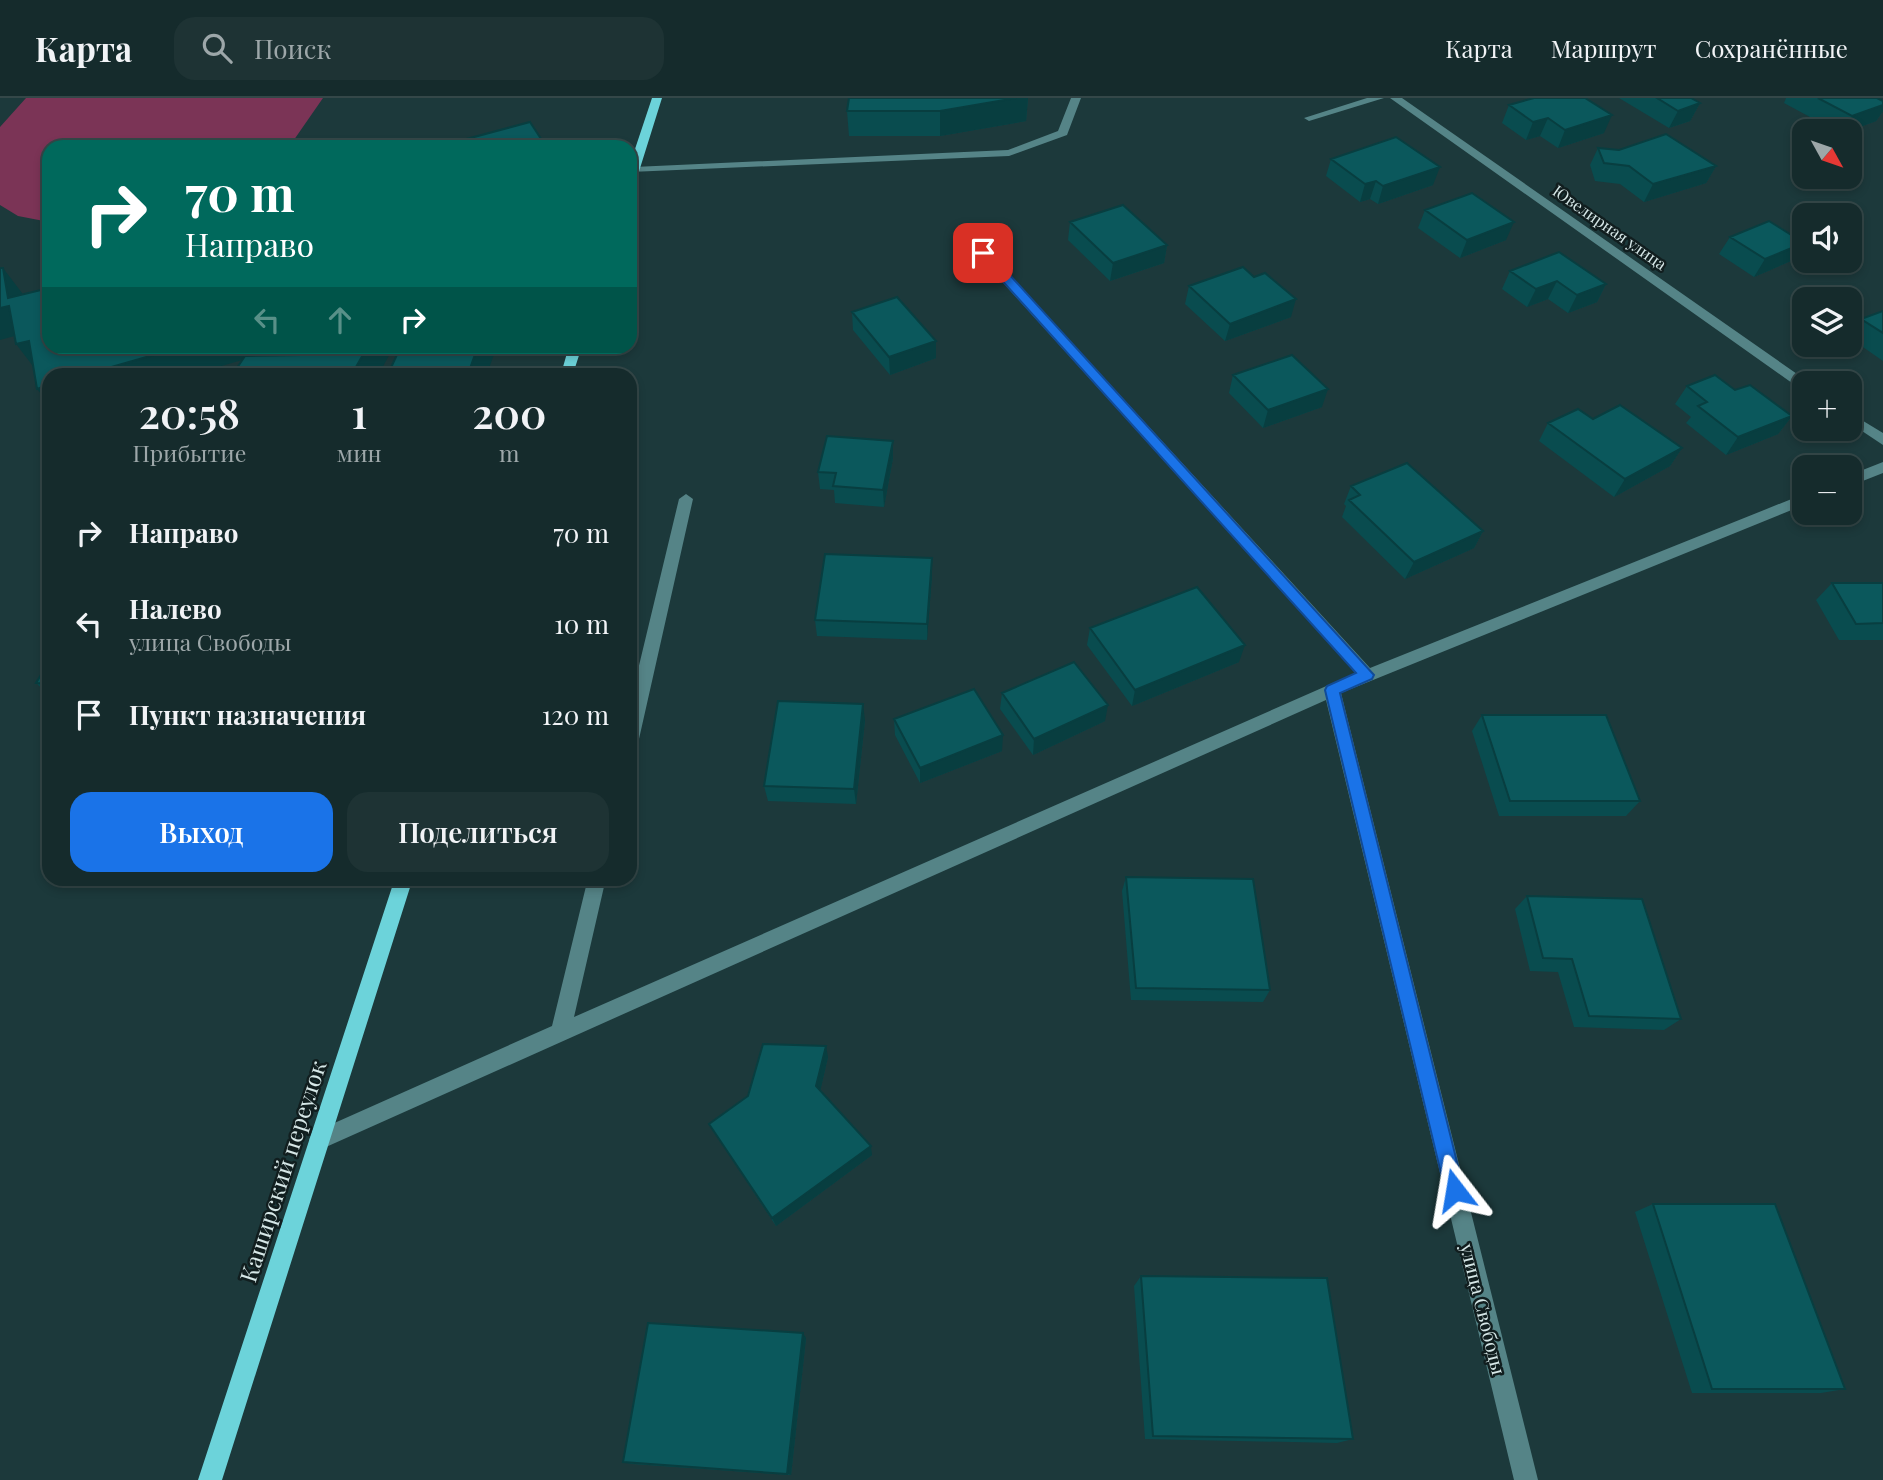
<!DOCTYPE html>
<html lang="ru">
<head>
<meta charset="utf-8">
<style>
	body { margin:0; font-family:"Playfair Display",serif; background:#1e3334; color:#f1f3f6; height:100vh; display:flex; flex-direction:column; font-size:26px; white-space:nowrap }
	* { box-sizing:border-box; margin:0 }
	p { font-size:23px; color:#9da7a9 }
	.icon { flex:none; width:38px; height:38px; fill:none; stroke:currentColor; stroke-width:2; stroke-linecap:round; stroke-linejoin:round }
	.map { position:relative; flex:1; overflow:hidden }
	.panel { position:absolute; left:42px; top:270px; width:595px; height:518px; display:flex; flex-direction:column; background:#152b2c; border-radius:21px; box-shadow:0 4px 10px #0003,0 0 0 2px #344748 }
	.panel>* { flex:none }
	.guide { position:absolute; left:42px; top:42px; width:595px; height:214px; border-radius:21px; box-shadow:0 4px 10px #0003,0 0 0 2px #344748; background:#00695c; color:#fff; overflow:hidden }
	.needle { width:46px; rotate:130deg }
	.fabs { position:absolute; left:1792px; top:21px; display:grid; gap:14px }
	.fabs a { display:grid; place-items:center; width:70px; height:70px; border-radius:14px; background:#152b2c; box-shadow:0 4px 10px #0003,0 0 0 2px #344748; font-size:35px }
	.pin { position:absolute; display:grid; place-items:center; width:60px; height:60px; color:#fff; margin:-30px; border-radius:14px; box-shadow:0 4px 10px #0006 }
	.me { position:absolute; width:77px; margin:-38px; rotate:346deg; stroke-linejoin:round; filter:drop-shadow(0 0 5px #0008) }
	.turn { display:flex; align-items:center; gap:24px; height:147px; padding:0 28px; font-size:32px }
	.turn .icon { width:91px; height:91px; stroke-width:2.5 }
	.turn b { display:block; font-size:49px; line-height:60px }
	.lanes { display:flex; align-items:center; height:66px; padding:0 28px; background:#0003; justify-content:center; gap:35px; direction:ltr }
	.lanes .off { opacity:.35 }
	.eta { display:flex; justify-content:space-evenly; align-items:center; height:119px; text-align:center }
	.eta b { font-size:42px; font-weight:600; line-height:49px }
	.button { display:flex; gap:14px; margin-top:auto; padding:14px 28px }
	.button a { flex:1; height:80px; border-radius:21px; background:#1a73e8; color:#fff; font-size:28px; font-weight:600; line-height:80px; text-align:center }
	.button a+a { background:#1e3334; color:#f1f3f6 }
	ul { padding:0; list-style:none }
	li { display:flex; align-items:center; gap:21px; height:91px; padding:0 28px }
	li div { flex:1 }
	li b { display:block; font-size:26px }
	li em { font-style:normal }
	header { display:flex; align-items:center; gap:42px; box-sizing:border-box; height:98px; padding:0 35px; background:#152b2c; border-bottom:2px solid #344748 }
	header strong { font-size:33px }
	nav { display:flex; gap:38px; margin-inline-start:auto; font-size:24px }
	.search { width:490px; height:63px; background:#1e3334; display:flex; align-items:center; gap:18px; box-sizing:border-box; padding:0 24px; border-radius:21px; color:#9da7a9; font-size:26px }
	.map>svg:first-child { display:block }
	.green { fill:#7b3456 }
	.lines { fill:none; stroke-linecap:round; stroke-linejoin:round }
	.minor { fill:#558487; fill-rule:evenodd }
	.major { fill:#6cd3da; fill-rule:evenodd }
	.wall { fill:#094c4f }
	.shaded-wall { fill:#083e40 }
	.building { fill:#0b585c; stroke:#083e40; stroke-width:2 }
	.route { fill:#1a73e8; stroke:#114b97; stroke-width:2 }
	.labels { text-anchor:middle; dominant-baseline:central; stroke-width:5; stroke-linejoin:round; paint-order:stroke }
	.far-street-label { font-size:16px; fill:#d6e7e7; stroke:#111e1f }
	.street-label { font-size:19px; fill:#d6e7e7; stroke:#111e1f }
	.near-street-label { font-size:23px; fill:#d6e7e7; stroke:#111e1f }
</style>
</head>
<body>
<header>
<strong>Карта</strong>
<div class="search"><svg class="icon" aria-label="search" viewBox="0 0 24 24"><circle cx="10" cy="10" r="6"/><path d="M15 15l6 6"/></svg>Поиск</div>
<nav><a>Карта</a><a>Маршрут</a><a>Сохранённые</a></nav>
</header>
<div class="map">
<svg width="1883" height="1382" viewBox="0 0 1883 1382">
	<rect width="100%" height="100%" fill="#1c393b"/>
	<path class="green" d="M26,0H323L289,49H49V124L18,118L0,107V29Z"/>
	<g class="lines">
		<path class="minor" d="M1071,0H1081L1067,37L1009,58L630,74V70L634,69L1008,52L1058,33Z
			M1367,0H1384L1309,23L1304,20Z
			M1390,0H1402L1810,285H1804V291L1799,290Z
			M983,151L987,152L1370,570L1804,396V407L1341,595L1538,1382H1514L1326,602L326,1049L319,1052L312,1049L309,1042L312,1035L552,928L588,780H606L574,919L1356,575L979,158V152Z
			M1850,315L1883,335V347L1850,325Z
			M1883,364V375L1850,388V377Z
			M686,396L693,401L639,641L636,646L630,648V605L679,401Z"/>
		<path class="major" d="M652,0H662L636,83L630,86V66Z
			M569,248H582L573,276H561Z
			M395,780H413L222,1382H198Z"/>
	</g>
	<path class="wall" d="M849,0H1028L1026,23L940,38H849L847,13Z
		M1619,0H1691L1700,5L1690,23L1669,30Z
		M1786,0H1877L1883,3V13L1876,23L1849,33H1836L1784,5Z
		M1509,7L1604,35L1558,50L1540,38L1526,42L1502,25Z
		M1598,50L1716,68L1706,85L1644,104L1620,86L1595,83L1590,67Z
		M1331,61L1433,87L1378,106L1370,101L1360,104L1326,78Z
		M1425,112L1506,142L1460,160L1418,130Z
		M1070,124L1167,147L1164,165L1110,183L1068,142Z
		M1730,139L1804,144V145L1793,162L1754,179L1719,156Z
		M1510,173L1606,186L1597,204L1568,215L1548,201L1527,209L1502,191Z
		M1189,188L1291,219L1225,243L1185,206Z
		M1883,213V263L1850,240V236L1861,221Z
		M852,214L936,243V260L890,277L853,232Z
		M1233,277L1322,309L1263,330L1229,295Z
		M1687,288L1792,318L1778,336L1726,357L1686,325L1691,319L1675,306Z
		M1593,321L1682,350L1670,368L1614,399L1539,343L1548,325Z
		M893,343V360L884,409L835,405L834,392L820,391L818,374Z
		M1351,388L1483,433L1474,450L1405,481L1342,419L1346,408L1344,406Z
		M932,477L927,542L817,538L815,522Z
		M1832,485H1883V542H1839L1816,502Z
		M1090,530L1239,564L1132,608L1087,547Z
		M49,564V597L36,585Z
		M1002,595L1105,623L1033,657L1000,611Z
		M1482,617L1640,703L1626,718H1499L1472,633Z
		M894,621L1002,653L920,685L895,637Z
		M865,622L856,706L768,703L764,688Z
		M1126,779L1270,892L1263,904L1131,902L1122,793Z
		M1527,798L1681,921L1664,932L1574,929L1558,874L1530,873L1515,811Z
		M828,959L820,993L872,1057L776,1128L709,1026Z
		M1653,1106L1845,1291L1821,1295H1692L1635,1114Z
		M1141,1178L1353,1341L1337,1345L1145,1341L1134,1188Z
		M806,1240L791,1377L632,1366L623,1364Z"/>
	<path class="shaded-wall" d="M1016,0H1028L1026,23L940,38V13Z
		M1700,5L1690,23L1669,30L1678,13Z
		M1883,7V13L1876,23L1849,33H1843L1852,18Z
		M1612,17L1604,35L1558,50L1565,32Z
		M1548,20L1540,38L1526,42L1533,24Z
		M1716,68L1706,85L1644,104L1653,86Z
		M1440,69L1433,87L1378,106L1383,88Z
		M1376,83L1370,101L1360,104L1365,86Z
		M1514,124L1506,142L1460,160L1467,142Z
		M1804,145L1793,162L1754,179L1765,161Z
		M1167,147L1164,165L1110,183L1113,165Z
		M3,170L22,195L27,226L8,200Z
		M1557,183L1548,201L1527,209L1536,191Z
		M1606,186L1597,204L1568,215L1577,197Z
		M1296,201L1291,219L1225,243L1230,226Z
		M9,208L29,234L0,242V210Z
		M29,243L36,272L16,246Z
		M936,243V260L890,277L889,259Z
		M185,248H290L194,276H87Z
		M368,248H394L379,276H352Z
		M478,248H497L487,276H468Z
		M49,287V306L37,291Z
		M1328,291L1322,309L1263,330L1268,312Z
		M1792,318L1778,336L1726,357L1738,339Z
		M893,343V360L884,409L883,392Z
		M1682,350L1670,368L1614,399L1625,381Z
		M1483,433L1474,450L1405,481L1414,464Z
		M932,460V477L927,542V526Z
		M1245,547L1239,564L1132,608L1135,592Z
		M863,606L865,622L856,706L854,691Z
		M1108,607L1105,623L1033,657L1034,641Z
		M1003,637L1002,653L920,685V670Z
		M826,948L828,959L819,998L816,988Z
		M871,1048L872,1057L776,1128L772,1120Z
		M803,1235L806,1240L791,1377L787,1376Z"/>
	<path class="building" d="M849,0H1016L940,13H847Z
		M1534,0H1585L1612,17L1565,32L1548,20L1533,24L1509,7Z
		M1657,0H1691L1700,5L1678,13Z
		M1818,0H1877L1883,3V7L1852,18Z
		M530,24L545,47L539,49H467L463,42Z
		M1666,36L1716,68L1653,86L1629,68L1604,65L1598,50L1619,52Z
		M1396,39L1440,69L1383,88L1376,83L1365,86L1331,61Z
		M1472,95L1514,124L1467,142L1425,112Z
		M1123,107L1167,147L1113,165L1070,124Z
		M1769,123L1804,145L1765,161L1730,139Z
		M1559,154L1606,186L1577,197L1557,183L1536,191L1510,173Z
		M1243,169L1254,179L1265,175L1296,201L1230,226L1189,188Z
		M0,170H3L8,200L49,190V248H185L87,276H49V287L37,291L29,243L16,246L9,208L0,210Z
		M897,199L936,243L889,259L852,214Z
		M1883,213V235L1861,221Z
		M306,248H368L352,276H233L245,258L301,257Z
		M401,248H478L468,276H388Z
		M1292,257L1328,291L1268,312L1233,277Z
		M1715,277L1735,292L1750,287L1792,318L1738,339L1698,308L1707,304L1687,288Z
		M1620,307L1682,350L1625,381L1548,325L1578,311L1593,321Z
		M827,338L893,343L883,392L833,388L836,375L818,374Z
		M1407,365L1483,433L1414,464L1349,402L1360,397L1351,388Z
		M825,456L932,460L927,526L815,522Z
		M1832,485H1883V525L1856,526Z
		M1197,489L1245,547L1135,592L1090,530Z
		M49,564V586L36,585Z
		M1074,564L1108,607L1034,641L1002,595Z
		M974,591L1003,637L920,670L894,621Z
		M778,603L863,606L854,691L764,688Z
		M1482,617H1606L1640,703H1510Z
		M1126,779L1253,781L1270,892L1136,890Z
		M1527,798L1642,801L1681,921L1589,918L1572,861L1543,860Z
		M763,946L826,948L816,988L871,1048L772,1120L709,1026L748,998Z
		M1653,1106H1775L1845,1291H1712Z
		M1141,1178L1327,1180L1353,1341L1153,1338Z
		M648,1225L803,1235L787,1376L623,1364Z"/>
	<path class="route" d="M979,152H987L1374,577L1372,581L1340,595L1464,1092L1462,1099L1455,1102L1448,1099L1445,1092L1325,592L1327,588L1356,575L979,157Z"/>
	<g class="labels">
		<g class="far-street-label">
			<text transform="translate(1610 129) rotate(35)">Ювелирная улица</text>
		</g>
		<g class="street-label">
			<text transform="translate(1484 1211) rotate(76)">улица Свободы</text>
		</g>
		<g class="near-street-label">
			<text transform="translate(282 1073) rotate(-72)">Каширский переулок</text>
		</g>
	</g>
</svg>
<div class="fabs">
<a><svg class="needle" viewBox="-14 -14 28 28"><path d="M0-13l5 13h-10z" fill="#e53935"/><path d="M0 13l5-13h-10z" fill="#9da7a9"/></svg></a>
<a><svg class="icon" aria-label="sound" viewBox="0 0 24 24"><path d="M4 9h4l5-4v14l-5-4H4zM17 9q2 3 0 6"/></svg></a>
<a><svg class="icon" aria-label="layers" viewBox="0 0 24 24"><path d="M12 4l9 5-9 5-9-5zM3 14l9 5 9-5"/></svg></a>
<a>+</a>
<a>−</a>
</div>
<div class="pin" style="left:983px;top:155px;background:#d93025"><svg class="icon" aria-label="arrive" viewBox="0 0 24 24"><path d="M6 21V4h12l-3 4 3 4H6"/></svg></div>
<svg class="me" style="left:1455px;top:1092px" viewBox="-20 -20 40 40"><path d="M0-17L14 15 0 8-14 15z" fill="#1a73e8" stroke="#fff" stroke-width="4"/></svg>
<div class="guide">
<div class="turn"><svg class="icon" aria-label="right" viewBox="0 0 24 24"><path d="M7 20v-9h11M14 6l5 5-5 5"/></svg><div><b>70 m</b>Направо</div></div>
<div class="lanes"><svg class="icon off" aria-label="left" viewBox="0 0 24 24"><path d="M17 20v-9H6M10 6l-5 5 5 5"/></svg><svg class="icon off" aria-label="ahead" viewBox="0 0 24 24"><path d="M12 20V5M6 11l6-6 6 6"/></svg><svg class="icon" aria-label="right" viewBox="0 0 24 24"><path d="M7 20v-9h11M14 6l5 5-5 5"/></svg></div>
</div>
<section class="panel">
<div class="eta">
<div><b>20:58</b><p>Прибытие</p></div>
<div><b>1</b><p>мин</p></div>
<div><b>200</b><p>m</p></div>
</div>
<ul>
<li><svg class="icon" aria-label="right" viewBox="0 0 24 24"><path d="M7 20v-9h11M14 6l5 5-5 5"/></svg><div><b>Направо</b></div><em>70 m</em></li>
<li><svg class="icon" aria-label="left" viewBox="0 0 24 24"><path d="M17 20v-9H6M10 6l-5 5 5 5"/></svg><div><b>Налево</b><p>улица Свободы</p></div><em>10 m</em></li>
<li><svg class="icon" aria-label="arrive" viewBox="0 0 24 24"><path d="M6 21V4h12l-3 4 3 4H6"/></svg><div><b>Пункт назначения</b></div><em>120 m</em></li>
</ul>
<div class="button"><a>Выход</a><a>Поделиться</a></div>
</section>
</div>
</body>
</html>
